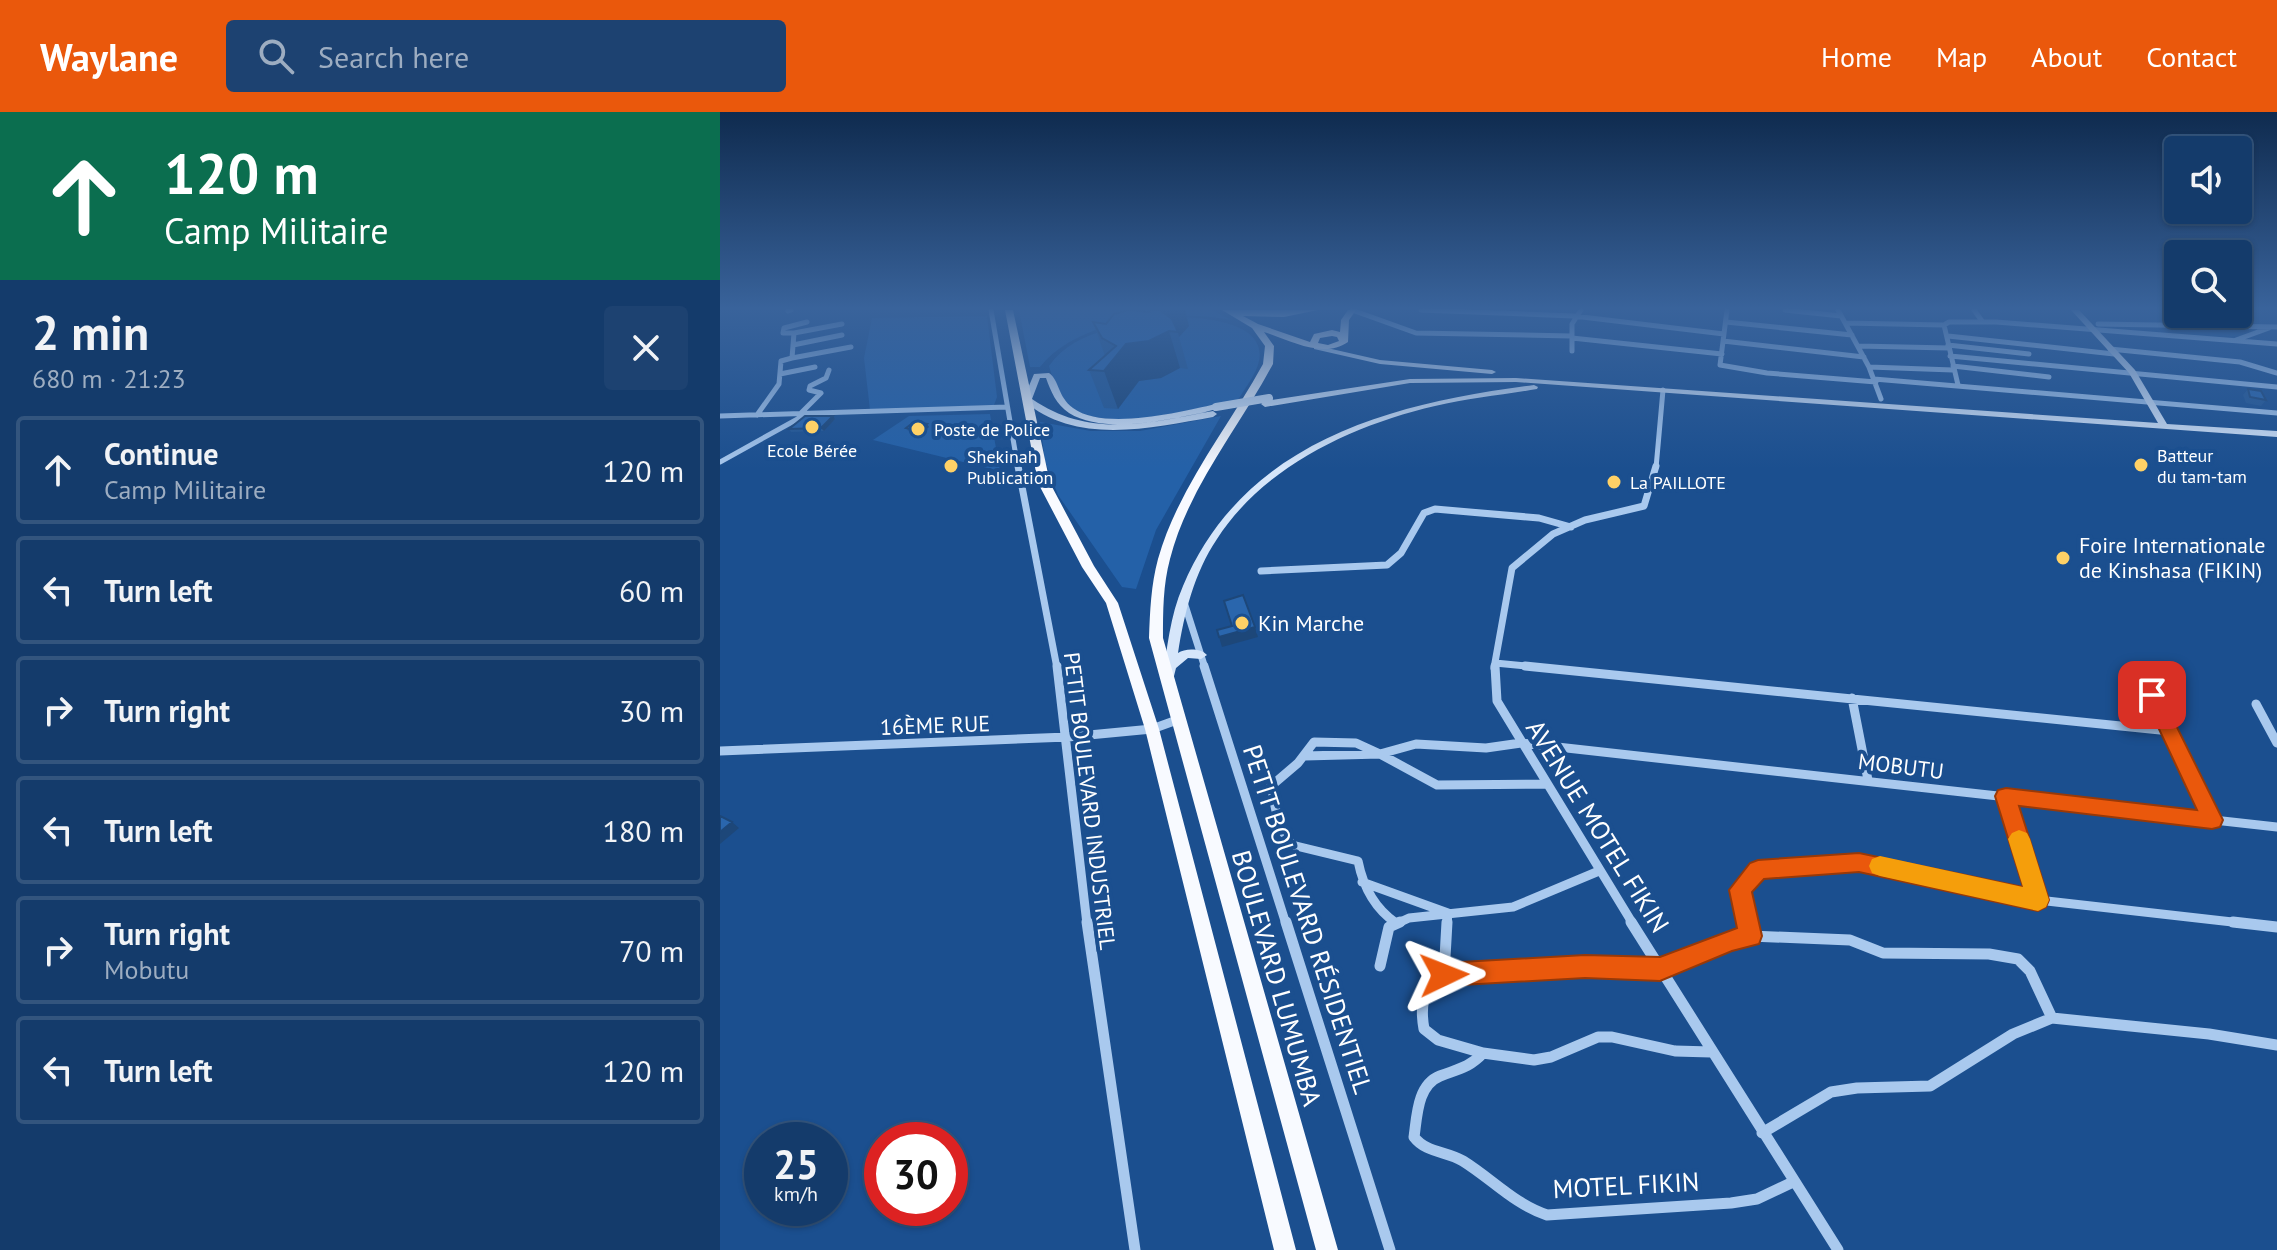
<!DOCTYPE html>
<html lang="en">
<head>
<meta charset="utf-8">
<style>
	body { margin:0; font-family:"PT Sans",sans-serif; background:#1d4271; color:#f1f3f6; height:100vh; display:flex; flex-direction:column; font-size:30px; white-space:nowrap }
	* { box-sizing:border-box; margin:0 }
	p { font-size:26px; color:#9dadc1 }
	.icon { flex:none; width:44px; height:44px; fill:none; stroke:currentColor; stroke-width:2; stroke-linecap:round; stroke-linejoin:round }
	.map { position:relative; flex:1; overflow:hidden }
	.details { display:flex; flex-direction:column; background:#143b6b; width:720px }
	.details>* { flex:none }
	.banner { background:#0b6e4f; color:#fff; overflow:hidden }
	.buttons { position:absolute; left:1444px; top:24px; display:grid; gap:16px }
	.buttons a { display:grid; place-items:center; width:88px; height:88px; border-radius:8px; background:#143b6b; box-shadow:0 2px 6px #0004,0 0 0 2px #33557e; font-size:40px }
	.speed { position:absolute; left:24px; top:1010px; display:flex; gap:16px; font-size:40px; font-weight:700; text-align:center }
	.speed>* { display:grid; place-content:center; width:104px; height:104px; border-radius:50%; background:#143b6b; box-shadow:0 2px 6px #0004,0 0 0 2px #33557e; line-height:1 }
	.speed small { font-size:20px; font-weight:400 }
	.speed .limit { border:12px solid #d22; background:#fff; color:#111 }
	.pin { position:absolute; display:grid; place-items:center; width:68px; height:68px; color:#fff; margin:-34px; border-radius:16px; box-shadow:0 4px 12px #0006 }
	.me { position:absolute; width:88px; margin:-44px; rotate:88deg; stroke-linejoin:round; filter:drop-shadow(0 0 6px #0008) }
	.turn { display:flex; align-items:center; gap:28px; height:168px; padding:0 32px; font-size:36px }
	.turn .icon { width:104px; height:104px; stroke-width:2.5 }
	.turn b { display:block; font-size:56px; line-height:68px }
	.round { display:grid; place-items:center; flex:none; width:84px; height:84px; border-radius:8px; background:#1d4271 }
	.head { display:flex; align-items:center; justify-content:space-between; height:136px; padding:0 32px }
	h1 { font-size:48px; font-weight:700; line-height:60px }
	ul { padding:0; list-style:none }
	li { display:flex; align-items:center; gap:24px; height:108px; margin:0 16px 12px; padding:0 16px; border:4px solid #33557e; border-radius:8px }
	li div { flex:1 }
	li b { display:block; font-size:30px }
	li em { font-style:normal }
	header { display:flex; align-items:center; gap:48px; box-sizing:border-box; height:112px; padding:0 40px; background:#ea580c; color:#fff }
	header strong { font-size:38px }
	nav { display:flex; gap:44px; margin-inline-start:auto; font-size:28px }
	.search { width:560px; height:72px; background:#1d4271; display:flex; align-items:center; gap:20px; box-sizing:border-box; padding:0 28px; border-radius:8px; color:#9dadc1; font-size:30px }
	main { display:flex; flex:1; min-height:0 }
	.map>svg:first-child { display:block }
	.green { fill:#2461a8 }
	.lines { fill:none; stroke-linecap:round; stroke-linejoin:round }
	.minor-far3 { stroke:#a9c9ee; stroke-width:5 }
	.minor-far2 { stroke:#a9c9ee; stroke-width:7 }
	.minor-far1 { stroke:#a9c9ee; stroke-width:9 }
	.minor { stroke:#a9c9ee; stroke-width:11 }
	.secondary { fill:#d6e6fa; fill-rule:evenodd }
	.trunk { fill:#f8faff; fill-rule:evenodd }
	.secondary-bridge { stroke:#d6e6fa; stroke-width:8 }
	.wall { fill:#245895 }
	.shaded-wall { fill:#1d4779 }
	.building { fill:#2a66ad; stroke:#1d4779; stroke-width:2 }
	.route { fill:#ea580c; stroke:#983908; stroke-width:2 }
	.slow { fill:#f59e0b }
	.poi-dot { fill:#ffd166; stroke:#1b4f8f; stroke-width:3 }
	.labels { text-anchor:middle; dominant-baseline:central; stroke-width:8; stroke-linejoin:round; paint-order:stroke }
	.far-poi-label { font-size:18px; fill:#fff; stroke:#1b4f8f; text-anchor:start }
	.poi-label { font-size:22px; fill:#fff; stroke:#1b4f8f; text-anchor:start }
	.street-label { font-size:22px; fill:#fff; stroke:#1b4f8f }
	.near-street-label { font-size:26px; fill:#fff; stroke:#1b4f8f }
</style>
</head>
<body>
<header>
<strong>Waylane</strong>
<div class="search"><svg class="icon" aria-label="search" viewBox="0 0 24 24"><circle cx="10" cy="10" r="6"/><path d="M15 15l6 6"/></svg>Search here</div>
<nav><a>Home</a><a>Map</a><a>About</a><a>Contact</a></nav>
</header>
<main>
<section class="details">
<div class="banner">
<div class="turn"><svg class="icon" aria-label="ahead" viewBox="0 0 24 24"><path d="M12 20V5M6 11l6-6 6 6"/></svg><div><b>120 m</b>Camp Militaire</div></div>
</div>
<div class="head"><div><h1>2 min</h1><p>680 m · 21:23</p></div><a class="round"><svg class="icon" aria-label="close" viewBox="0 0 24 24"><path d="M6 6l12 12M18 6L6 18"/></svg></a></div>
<ul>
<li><svg class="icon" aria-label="ahead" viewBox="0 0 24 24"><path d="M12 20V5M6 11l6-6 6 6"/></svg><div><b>Continue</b><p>Camp Militaire</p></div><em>120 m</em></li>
<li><svg class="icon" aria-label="left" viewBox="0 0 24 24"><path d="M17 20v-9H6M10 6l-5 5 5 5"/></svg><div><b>Turn left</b></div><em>60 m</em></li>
<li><svg class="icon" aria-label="right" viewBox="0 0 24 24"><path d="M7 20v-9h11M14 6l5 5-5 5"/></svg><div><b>Turn right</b></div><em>30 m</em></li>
<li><svg class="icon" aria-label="left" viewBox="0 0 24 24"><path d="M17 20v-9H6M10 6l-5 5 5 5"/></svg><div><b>Turn left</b></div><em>180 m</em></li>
<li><svg class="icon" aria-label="right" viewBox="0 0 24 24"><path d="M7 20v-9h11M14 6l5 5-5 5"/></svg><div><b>Turn right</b><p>Mobutu</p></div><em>70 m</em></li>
<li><svg class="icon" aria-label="left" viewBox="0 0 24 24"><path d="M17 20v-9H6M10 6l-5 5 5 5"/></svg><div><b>Turn left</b></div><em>120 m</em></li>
</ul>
</section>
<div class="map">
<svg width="1557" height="1138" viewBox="0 0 1557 1138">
	<rect width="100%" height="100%" fill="#1b4f8f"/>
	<path class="green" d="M299,198H492L511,208C454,197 359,206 320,255H310Z
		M267,204L277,285L274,293L150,298L144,246L152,206Z
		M460,205C484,206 547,210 539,249C536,263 525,276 518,288C475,296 392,321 353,297C338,287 334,270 329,254C357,214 415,213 460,205Z
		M270,302L280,359L153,328L189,304Z
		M501,304L436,418L416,477L402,475L338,383L325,349L320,310L371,319H420Z"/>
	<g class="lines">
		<path class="minor-far3" d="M271,198L298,356
			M632,198L696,221L852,224
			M701,198L854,204L1004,222
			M1007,198L1000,253L1047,261L1156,270
			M1065,198L1121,204
			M1118,198L1149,255L1161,287
			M1254,198L1262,209
			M68,199L71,198
			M1006,210L1132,223
			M1125,211L1224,213
			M1378,212L1557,215
			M74,221H63L64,216L87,210
			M1228,224L1394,242
			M852,226L1002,242
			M1516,228L1549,216
			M1003,229L1144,245
			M73,233L122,223
			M1228,233L1309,242
			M1138,234L1229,236
			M1390,237L1520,250L1557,261
			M852,239V212L861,198
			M1230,244L1557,275
			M72,246L131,235
			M1233,254L1329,265
			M1149,255L1233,258
			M60,262L95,255
			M1154,267L1557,301
			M1238,273L1224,213L1229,210H1276L1557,232
			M81,301L101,281L89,278L90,274L106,266L109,258
			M37,303L59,272L61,249L72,246L74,221L122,212
			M0,304L287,295
			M0,350L83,304
			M936,356L943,278"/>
		<path class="minor-far2" d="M298,354L337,556
			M541,459L667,453L681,441L704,401L715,397L819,406L851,415
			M464,490L485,556
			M775,551L825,556
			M774,556L792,456L833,422L865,408L924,394L936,354"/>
		<path class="minor-far1" d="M337,554L367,812
			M484,554L566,812
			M775,554L777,589L913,812
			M805,554L1450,619L1492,708
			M1432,583L1450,619
			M1132,586L1148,668
			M1536,592L1557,631
			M0,639L348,625L432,617L457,608
			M585,644L660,642L717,673L826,672
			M1286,684L1318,788
			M642,770L728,801L727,812
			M676,811C654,796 643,774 638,749L572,733L559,714L551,674L578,651L594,630L636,631L660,642L696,632L766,636L801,631L1557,715
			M676,812L689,806L793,795L879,759
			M1027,812L1020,778L1038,758L1139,750L1318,788L1530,812"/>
		<path class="minor" d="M367,810L415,1138
			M566,810L670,1138
			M911,810L1118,1138
			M1027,810L1030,824
			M1513,810L1557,815
			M660,854L669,815L680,810
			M724,863L727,810
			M1332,906L1489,922L1557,933
			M991,940L955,939L892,925H878L831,945L814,948L763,941C749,956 738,957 720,964C697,973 697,1005 694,1025C706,1041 727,1039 743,1049C772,1067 794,1092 827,1103L1011,1091L1037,1087L1073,1070
			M763,941L718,928L704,917C700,895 702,873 724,863L865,854L940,857L1011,828L1030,824L1130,828L1163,841L1269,842L1298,847L1310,859L1332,906L1293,922L1210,974L1137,976L1111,980L1042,1021"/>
		<path class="secondary" d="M1351,198H1359L1415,258L1447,312L1557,319V325L796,270L690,271L545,295L541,292L545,289L690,267L796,266L1438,311L1409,261Z
			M594,233L660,248L772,258L776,260L772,262L660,252L594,237Z
			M329,261C340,269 337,284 353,296C384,319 460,300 496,292L500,295C492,299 481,301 471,303C436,310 381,321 349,301C336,292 331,280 326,266H320L312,287C370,327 428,311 493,299L497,302L493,305C431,316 355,334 303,288L314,262Z
			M814,273L818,275L817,277C783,283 749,286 715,294C633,313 544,354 497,427C474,461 464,502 458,541C465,536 481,536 487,543L481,547L468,546L456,556L452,572H444L442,569C447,538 450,503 463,474C524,329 672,291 814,273Z"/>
		<path class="trunk" d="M285,198H293L330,371L374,454L398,491L439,617L576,1138H554L425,617L386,491L362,455L318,371Z
			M502,198H598L564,205L523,204L538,212L590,230L594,222L612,218L620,220L621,208L628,198H636L629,208L628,230C603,247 571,229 544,220L554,234L553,252C519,316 468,376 450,447C443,473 443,499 443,526L618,1138H596L429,526C430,499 431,473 438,447C458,376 508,316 543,252L545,234L532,216ZM612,224L617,225L619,229L608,233L598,231L600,226Z"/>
		<path class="secondary-bridge" d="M496,295L549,286"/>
	</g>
	<path class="wall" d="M431,198H465L469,214L459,225L468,257L460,256L441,266L419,269L398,297L384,296L369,258L385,244L373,210L386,212L430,200Z
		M1528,277L1546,288L1541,294L1526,291L1523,283Z
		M113,304L115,307L104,319L71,320L69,317Z
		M207,312L209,315L200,322L188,319L186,316Z"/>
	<path class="shaded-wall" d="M439,198H465L469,214L459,225L458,220L449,219L460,256L441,266L419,269L398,297L384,259L406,232Z
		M113,304L115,307L104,319L101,316Z
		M207,312L209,315L200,322L198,319Z
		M535,515L538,525L502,535L499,525Z
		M12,710L19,716L0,732V720Z"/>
	<path class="building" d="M408,198L430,200L431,198H440L452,207L458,220L449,219L429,229L406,232L384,259L369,258L396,234L382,226L373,210L386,212L394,202Z
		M1528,277L1541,279L1546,288L1530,285Z
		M85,304H113L101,316L69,317Z
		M194,310L207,312L198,319L186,316Z
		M523,483L535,515L499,525L497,518L512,514L504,489Z
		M0,704L12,710L0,720Z"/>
	<linearGradient id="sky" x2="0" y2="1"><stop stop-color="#0f2b4f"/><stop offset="0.55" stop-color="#39639b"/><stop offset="1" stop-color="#39639b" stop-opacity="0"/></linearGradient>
	<rect width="1557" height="357" fill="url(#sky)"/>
	<path class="route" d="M1432,576L1441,583L1503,708L1500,715L1492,717L1299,694L1329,788L1326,795L1318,799L1139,760L1044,767L1032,780L1042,824L1039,832L1012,839L940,869L865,866L724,874L716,871L712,863L716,854L724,851L865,843L940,845L1017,816L1009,778L1030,751L1038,748L1139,741L1303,775L1275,684L1278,678L1286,676L1477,698L1423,583Z"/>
	<path class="slow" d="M1299,718L1307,721L1310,727L1329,788L1326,795L1318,799L1160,764L1152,761L1149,754L1152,747L1160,744L1303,775L1288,727L1292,721Z"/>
	<g class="poi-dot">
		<circle cx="92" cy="315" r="8"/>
		<circle cx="198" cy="317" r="8"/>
		<circle cx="1421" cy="353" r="8"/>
		<circle cx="231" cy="354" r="8"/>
		<circle cx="894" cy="370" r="8"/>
		<circle cx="1343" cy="446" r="8"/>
		<circle cx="522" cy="511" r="8"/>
	</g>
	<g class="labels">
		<g class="far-poi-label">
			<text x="214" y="317">Poste de Police</text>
			<text x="92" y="338" text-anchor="middle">Ecole Bérée</text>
			<text x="1437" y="343">Batteur<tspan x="1437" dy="21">du tam-tam</tspan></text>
			<text x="247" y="344">Shekinah<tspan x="247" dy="21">Publication</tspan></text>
			<text x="910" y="370">La PAILLOTE</text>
		</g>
		<g class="poi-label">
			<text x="1359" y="433">Foire Internationale<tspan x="1359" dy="25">de Kinshasa (FIKIN)</tspan></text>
			<text x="538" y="511">Kin Marche</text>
		</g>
		<g class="street-label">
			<text transform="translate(215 613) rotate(-2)">16ÈME RUE</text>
			<text transform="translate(1181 654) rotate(7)">MOBUTU</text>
			<text transform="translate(370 689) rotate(83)">PETIT BOULEVARD INDUSTRIEL</text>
		</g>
		<g class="near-street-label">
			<text transform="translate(878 714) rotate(58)">AVENUE MOTEL FIKIN</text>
			<text transform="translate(588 807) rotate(72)">PETIT BOULEVARD RÉSIDENTIEL</text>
			<text transform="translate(557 866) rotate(74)">BOULEVARD LUMUMBA</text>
			<text transform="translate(906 1073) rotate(-3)">MOTEL FIKIN</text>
		</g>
	</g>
</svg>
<div class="buttons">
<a><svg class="icon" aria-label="sound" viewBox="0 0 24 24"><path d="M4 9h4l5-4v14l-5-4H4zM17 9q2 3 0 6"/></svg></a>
<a><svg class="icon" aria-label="search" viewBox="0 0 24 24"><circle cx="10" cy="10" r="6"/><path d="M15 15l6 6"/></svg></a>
</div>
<div class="speed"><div>25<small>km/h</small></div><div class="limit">30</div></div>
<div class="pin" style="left:1432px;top:583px;background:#d93025"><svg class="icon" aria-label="arrive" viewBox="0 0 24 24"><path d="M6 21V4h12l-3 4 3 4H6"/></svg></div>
<svg class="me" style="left:724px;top:863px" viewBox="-20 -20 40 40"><path d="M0-17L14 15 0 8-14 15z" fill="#ea580c" stroke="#fff" stroke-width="4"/></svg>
</div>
</main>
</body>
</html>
